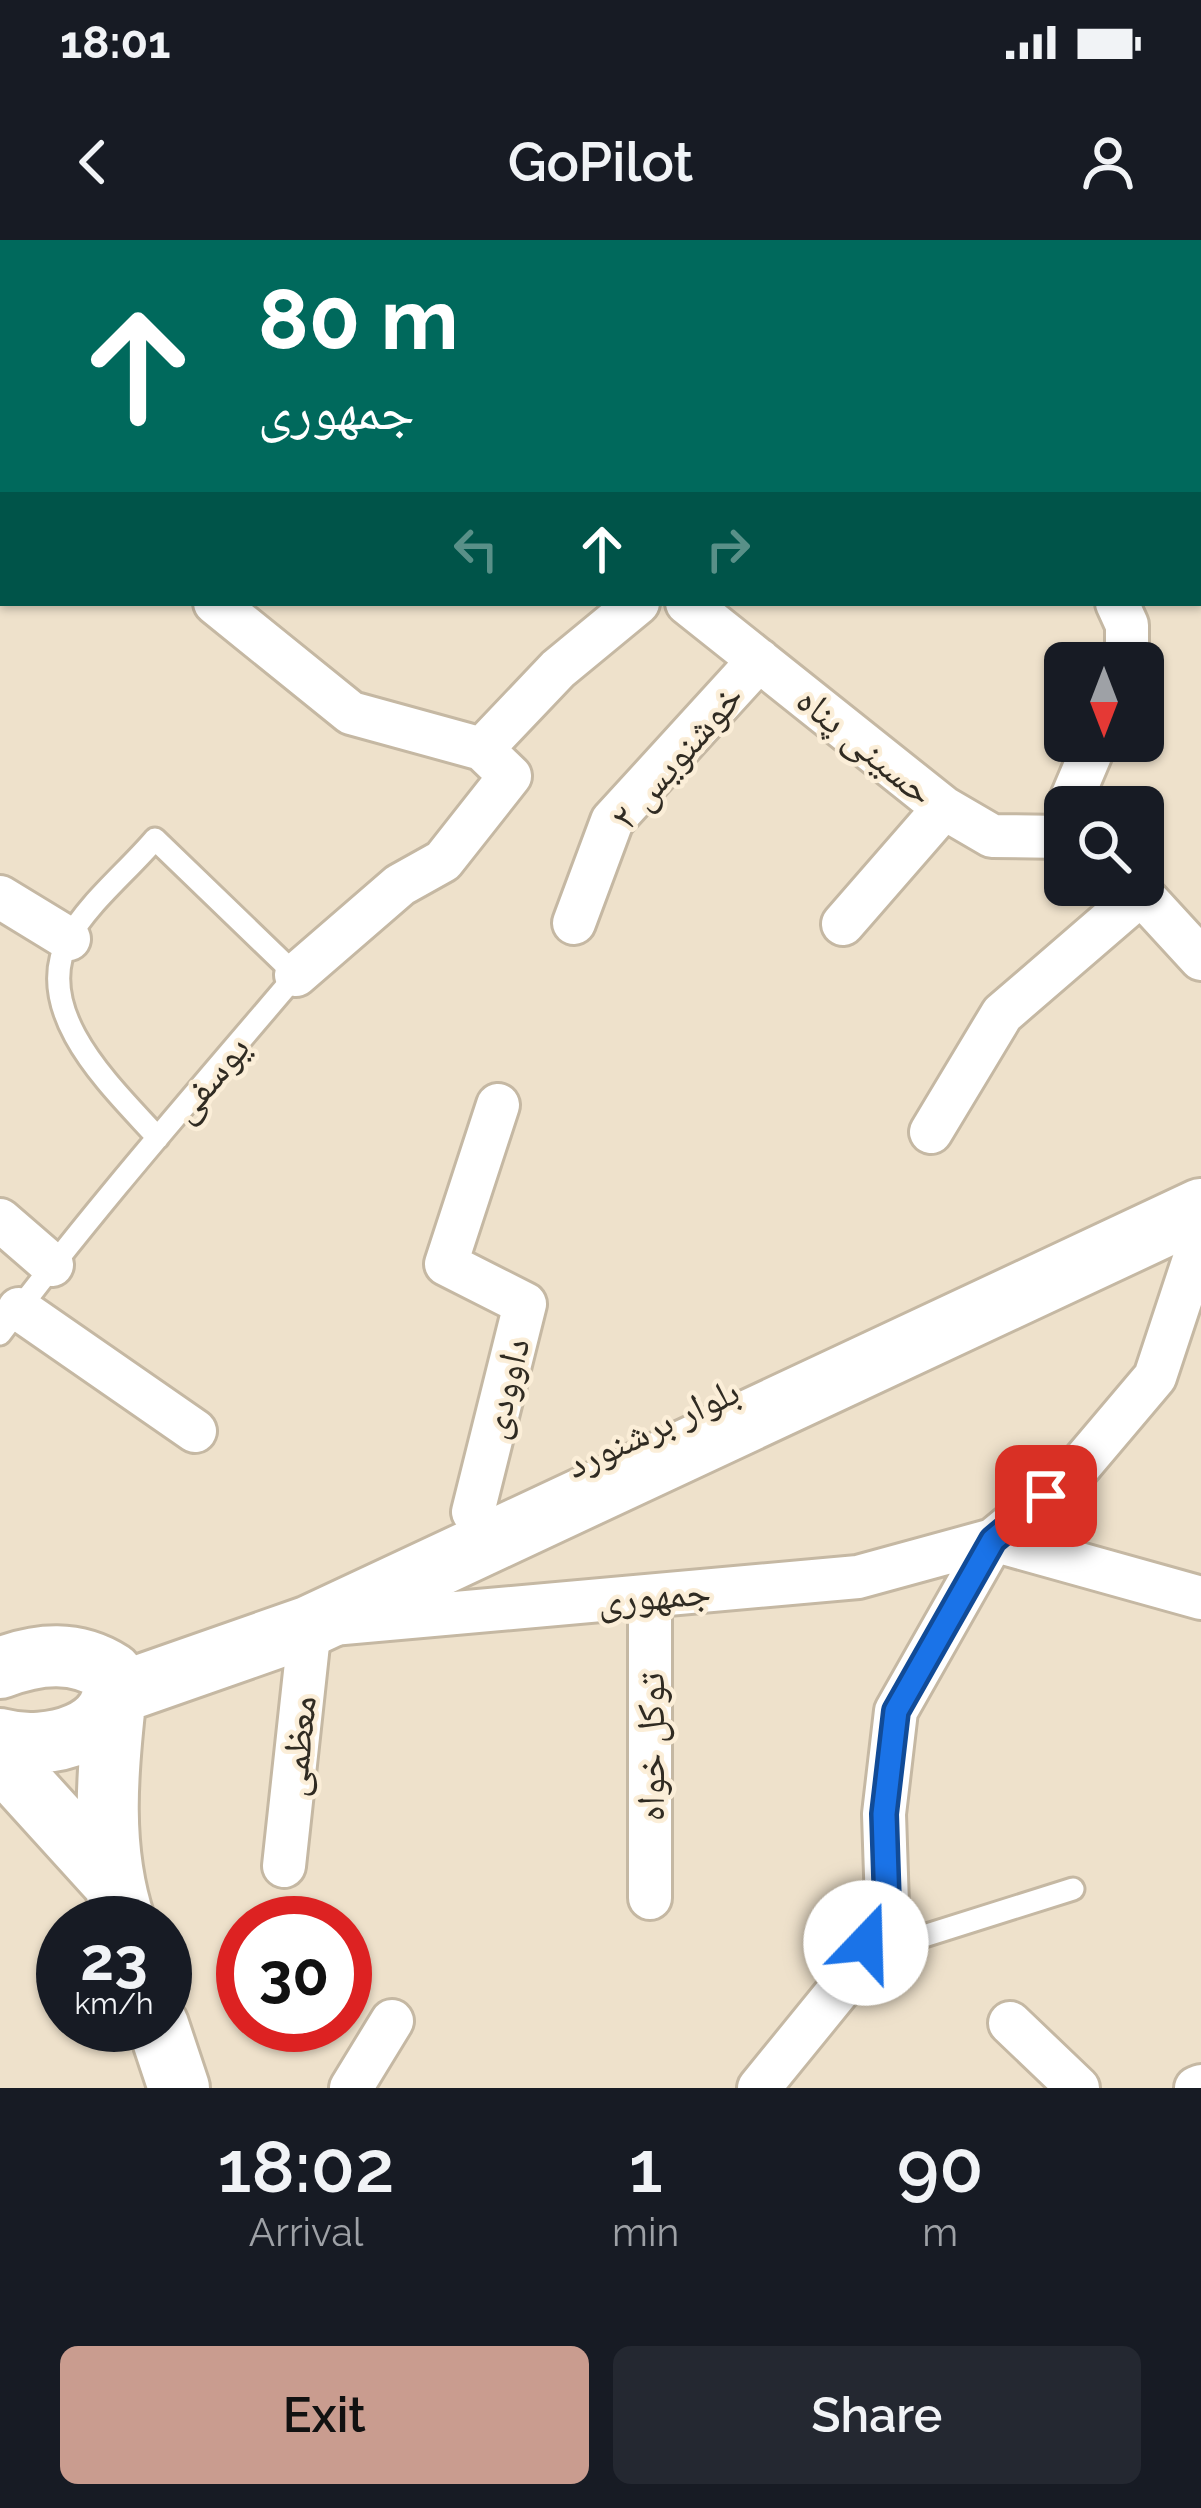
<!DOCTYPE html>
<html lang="en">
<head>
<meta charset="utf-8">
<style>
	body { margin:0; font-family:Raleway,"Noto Naskh Arabic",sans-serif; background:#242831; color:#f1f3f6; height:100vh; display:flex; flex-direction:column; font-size:45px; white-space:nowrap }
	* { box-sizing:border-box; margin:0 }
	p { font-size:39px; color:#9ea1a6 }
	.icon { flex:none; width:66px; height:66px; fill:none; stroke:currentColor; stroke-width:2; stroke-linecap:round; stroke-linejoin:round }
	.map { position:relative; height:1848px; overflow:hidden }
	.sheet { display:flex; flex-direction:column; background:#171b24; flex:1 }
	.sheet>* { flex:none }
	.banner { position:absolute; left:0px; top:0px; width:1203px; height:366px; box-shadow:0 3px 9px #0004; background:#00695c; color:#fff; overflow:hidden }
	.needle { width:78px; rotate:180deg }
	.tools { position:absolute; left:1044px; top:402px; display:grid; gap:24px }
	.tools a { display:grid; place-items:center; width:120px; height:120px; border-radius:18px; background:#171b24; box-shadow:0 3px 9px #0004; font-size:60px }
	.speed { position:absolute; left:36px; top:1656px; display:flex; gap:24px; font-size:60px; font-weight:700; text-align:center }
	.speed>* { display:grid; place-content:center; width:156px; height:156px; border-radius:50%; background:#171b24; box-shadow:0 3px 9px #0004; line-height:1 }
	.speed small { font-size:30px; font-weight:400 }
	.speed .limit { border:18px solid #d22; background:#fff; color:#111 }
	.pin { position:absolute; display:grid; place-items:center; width:102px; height:102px; color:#fff; margin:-51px; border-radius:24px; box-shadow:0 6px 18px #0006 }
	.me { position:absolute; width:132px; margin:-66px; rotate:21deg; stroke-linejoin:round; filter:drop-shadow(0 0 9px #0008) }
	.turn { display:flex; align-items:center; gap:42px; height:252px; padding:0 60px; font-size:54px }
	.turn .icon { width:156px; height:156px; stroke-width:2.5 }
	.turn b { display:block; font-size:84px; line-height:102px }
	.lanes { display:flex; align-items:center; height:114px; padding:0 60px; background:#0003; justify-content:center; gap:60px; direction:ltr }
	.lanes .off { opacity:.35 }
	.eta { display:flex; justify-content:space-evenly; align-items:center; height:204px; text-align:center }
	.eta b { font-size:72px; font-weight:600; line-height:84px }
	.button { display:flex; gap:24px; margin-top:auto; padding:24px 60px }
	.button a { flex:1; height:138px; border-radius:18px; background:#c99c8f; color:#111; font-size:48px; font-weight:600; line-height:138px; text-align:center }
	.button a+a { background:#242831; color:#f1f3f6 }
	.status { display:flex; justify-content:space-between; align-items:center; height:84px; padding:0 60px; background:#171b24; direction:ltr }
	.status svg { height:33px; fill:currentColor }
	header { display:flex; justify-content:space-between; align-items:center; height:156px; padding:0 60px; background:#171b24; font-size:54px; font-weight:600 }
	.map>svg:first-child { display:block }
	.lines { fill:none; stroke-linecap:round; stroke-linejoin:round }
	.lane-casing { stroke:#c5b8a3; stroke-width:27 }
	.street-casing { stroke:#c5b8a3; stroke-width:48 }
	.secondary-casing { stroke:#c5b8a3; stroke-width:66 }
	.lane { stroke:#fff; stroke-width:21 }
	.street { stroke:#fff; stroke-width:42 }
	.secondary { stroke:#fff; stroke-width:60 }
	.route-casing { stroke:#114b97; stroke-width:30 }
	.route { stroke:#1a73e8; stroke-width:21 }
	.labels { text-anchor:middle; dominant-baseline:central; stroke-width:9; stroke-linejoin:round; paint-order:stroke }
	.street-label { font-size:39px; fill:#302b22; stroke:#fbeed8 }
</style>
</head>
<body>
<div class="status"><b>18:01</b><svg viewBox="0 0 49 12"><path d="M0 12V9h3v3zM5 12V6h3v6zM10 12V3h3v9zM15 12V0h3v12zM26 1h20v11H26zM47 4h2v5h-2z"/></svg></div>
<header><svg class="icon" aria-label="back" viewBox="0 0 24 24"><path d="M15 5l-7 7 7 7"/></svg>GoPilot<svg class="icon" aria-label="person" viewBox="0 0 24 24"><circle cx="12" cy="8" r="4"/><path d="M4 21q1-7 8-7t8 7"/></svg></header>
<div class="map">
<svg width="1201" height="1848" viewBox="0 0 1201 1848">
	<rect width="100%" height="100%" fill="#eee1cb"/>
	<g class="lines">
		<defs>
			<path id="lane" d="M0,1094C93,970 195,854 296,735L155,599C129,630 88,663 69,698C29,772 114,849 158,898
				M866,1703L908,1701L1073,1649"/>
			<path id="street" d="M182,0L186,3
				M149,3L151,0
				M576,3L577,0
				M0,167L3,164
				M0,217L3,219
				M215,363L351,473L482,509L510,536L443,621L400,645L296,735
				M687,363L944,568L992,596L1065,597
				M1117,363L1127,385V423
				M482,509L558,429L638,363
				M1068,567L1096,501
				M1133,645L1201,719
				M0,657L69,699
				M574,683L612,581L759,420
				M843,684L944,568
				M931,892L1002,774L1141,654
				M0,980L52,1025
				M19,1069L195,1191
				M473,1272L525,1064L446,1024L498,865
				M993,1300L1201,1358
				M650,1356V1658
				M284,1626L310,1386L858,1337L993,1300L1073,1234L1155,1137L1201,998
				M1010,1783L1078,1848
				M351,1848L392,1781
				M759,1848L842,1746L887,1665L884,1574L896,1471L993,1300
				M1196,1848L1201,1846"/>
			<path id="secondary" d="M0,1428C39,1413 76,1410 112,1433C125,1493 47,1512 0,1499
				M0,1518L110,1639
				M125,1683C100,1609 107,1531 116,1454L310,1386L1201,969
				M158,1785L179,1848"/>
		</defs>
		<use href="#lane" class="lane-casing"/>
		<use href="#street" class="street-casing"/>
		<use href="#secondary" class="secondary-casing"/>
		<use href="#lane" class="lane"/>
		<use href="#street" class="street"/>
		<use href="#secondary" class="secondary"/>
	</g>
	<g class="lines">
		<defs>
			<path id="route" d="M866,1703L887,1665L884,1574L896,1471L993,1300L1046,1256"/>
		</defs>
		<use href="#route" class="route-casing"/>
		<use href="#route" class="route"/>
	</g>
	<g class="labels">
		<g class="street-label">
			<text transform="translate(866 505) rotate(39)">حسینی پناه</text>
			<text transform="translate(676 516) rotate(-49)">خوشنویس ۲</text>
			<text transform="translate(209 838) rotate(-50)">یوسفی</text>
			<text transform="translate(504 1148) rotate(-76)">داوودی</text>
			<text transform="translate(652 1187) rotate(-25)">بلوار برشنورد</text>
			<text transform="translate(654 1355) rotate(-5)">جمهوری</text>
			<text transform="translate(297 1506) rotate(-84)">معظمی</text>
			<text transform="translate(650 1507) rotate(-90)">توکل خواه</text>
		</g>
	</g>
</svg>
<div class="tools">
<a><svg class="needle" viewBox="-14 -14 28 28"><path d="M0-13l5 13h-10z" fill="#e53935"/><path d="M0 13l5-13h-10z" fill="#9ea1a6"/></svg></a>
<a><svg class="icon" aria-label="search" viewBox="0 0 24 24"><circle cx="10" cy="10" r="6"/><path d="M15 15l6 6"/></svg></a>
</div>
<div class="speed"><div>23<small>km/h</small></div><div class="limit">30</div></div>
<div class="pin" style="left:1046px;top:1256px;background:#d93025"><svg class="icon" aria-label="arrive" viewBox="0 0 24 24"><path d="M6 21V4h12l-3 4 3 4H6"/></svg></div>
<svg class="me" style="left:866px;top:1703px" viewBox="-20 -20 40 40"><circle r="19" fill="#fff"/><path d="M0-13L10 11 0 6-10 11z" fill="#1a73e8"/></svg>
<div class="banner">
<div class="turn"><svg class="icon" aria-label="ahead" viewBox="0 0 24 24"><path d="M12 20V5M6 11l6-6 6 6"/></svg><div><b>80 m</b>جمهوری</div></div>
<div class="lanes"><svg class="icon off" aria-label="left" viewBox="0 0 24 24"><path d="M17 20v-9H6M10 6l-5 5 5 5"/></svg><svg class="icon" aria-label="ahead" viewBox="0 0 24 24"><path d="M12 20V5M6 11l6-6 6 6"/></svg><svg class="icon off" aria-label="right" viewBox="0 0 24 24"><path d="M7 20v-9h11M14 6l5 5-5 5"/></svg></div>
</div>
</div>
<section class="sheet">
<div class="eta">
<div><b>18:02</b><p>Arrival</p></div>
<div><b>1</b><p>min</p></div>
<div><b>90</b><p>m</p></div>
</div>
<div class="button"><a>Exit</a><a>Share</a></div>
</section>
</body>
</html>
